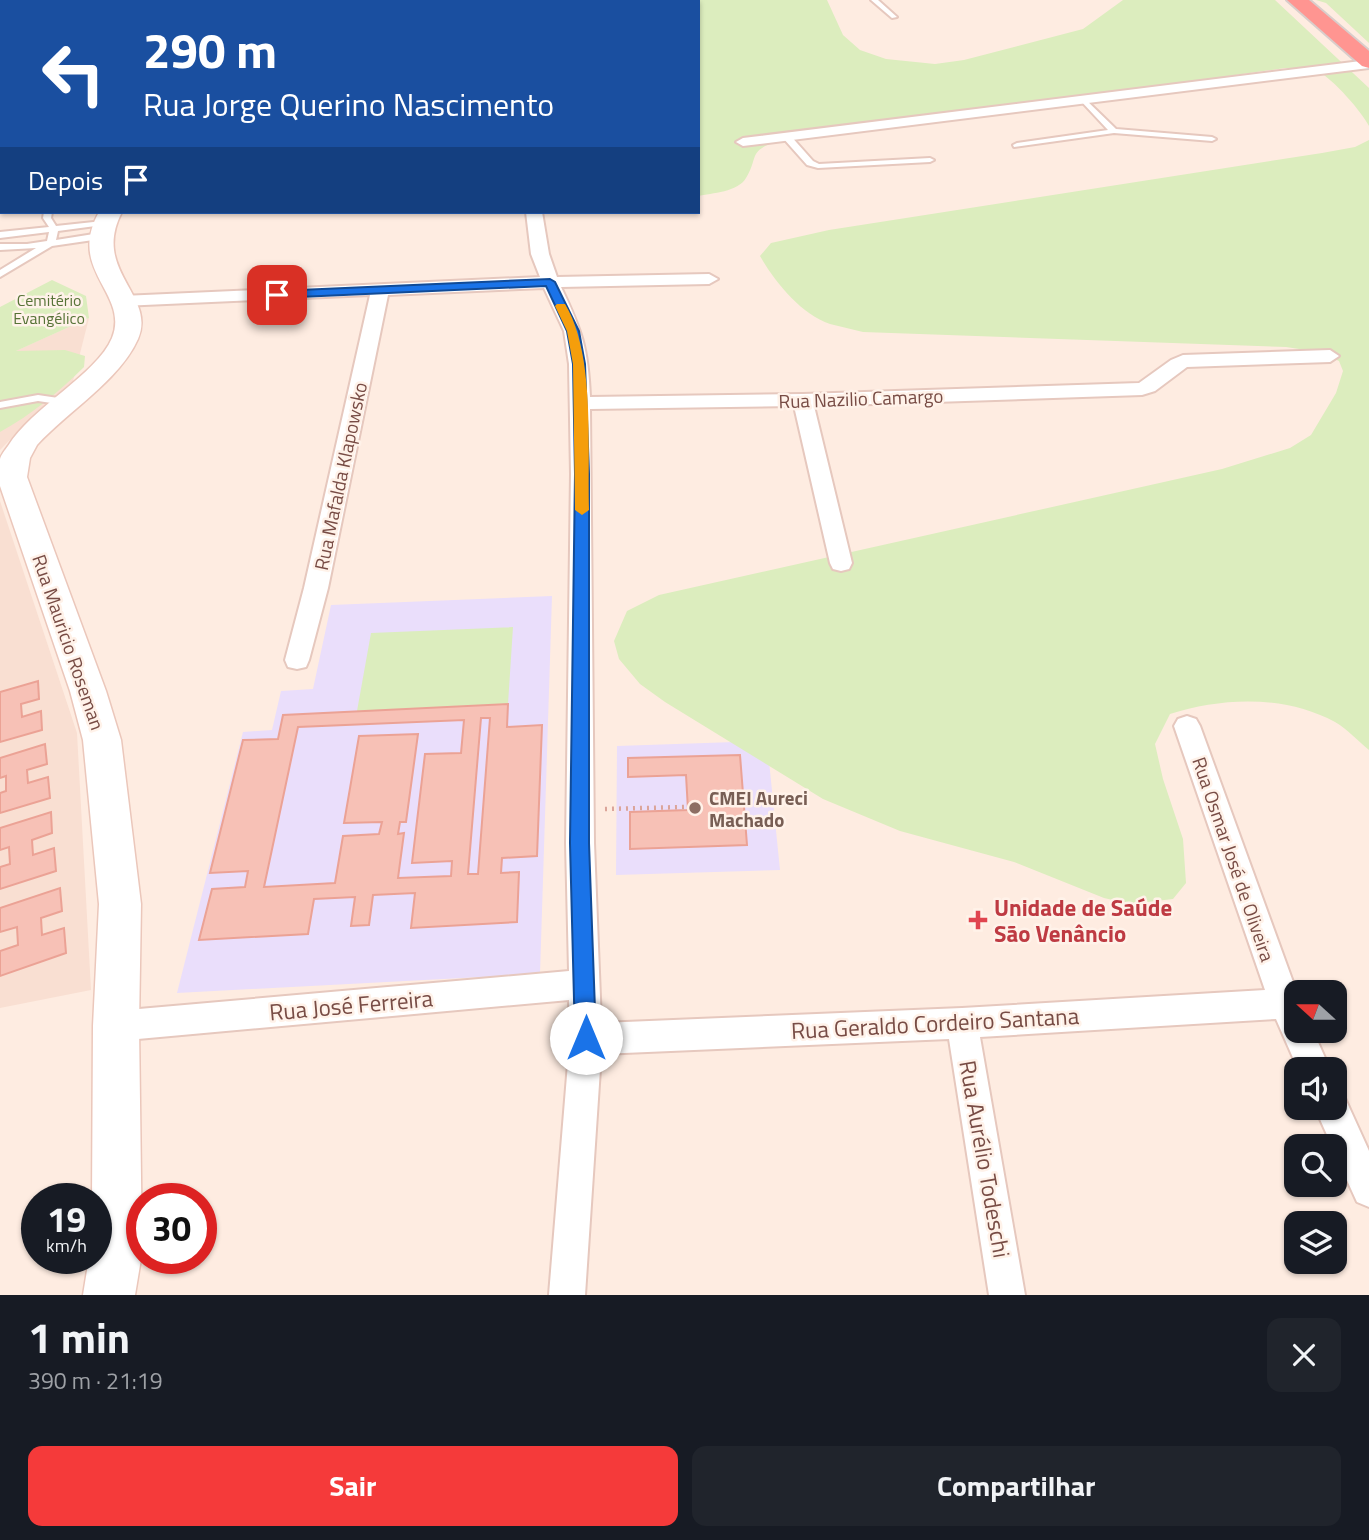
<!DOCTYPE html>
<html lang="pt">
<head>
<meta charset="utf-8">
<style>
	body { margin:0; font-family:"Titillium Web",sans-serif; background:#20242c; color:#f1f3f6; height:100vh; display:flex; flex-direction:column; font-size:26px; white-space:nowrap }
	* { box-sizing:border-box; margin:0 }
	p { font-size:23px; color:#9ea1a6 }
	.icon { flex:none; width:38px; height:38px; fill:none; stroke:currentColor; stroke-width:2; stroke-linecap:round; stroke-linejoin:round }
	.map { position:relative; height:1295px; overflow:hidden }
	.drawer { display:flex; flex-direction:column; background:#171b24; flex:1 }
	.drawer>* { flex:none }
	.banner { position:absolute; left:0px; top:0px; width:700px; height:214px; box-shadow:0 2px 5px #0004; background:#1a4fa0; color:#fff; overflow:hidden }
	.needle { width:46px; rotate:291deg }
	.fabs { position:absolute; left:1284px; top:980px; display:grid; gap:14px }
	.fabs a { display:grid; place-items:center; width:63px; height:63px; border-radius:14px; background:#171b24; box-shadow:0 2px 5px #0004; font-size:35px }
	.speed { position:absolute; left:21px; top:1183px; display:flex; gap:14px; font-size:35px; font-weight:700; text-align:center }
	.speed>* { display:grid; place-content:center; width:91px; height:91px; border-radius:50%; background:#171b24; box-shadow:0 2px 5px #0004; line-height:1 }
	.speed small { font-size:18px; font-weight:400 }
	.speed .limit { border:10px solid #d22; background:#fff; color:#111 }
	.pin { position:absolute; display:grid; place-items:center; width:60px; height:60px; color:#fff; margin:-30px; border-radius:14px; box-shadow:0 4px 10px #0006 }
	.me { position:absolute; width:77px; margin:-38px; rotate:0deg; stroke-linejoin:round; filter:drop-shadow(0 0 5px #0008) }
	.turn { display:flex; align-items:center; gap:24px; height:147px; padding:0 28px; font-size:32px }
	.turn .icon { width:91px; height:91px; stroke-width:2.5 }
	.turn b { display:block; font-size:49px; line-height:60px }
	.then { display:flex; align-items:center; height:66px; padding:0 28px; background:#0003; gap:14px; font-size:26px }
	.round { display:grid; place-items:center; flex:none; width:74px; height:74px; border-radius:14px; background:#20242c }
	.summary { display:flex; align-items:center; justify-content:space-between; height:119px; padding:0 28px }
	h1 { font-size:42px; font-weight:700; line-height:52px }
	.action { display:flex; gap:14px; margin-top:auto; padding:14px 28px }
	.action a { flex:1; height:80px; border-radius:14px; background:#f53a3a; color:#fff; font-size:28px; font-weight:700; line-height:80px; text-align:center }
	.action a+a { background:#20242c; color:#f1f3f6 }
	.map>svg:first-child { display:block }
	.residential { fill:#f9dfd2 }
	.education { fill:#eadefb }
	.green { fill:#dcedbe }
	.building { fill:#f7c1b6; stroke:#eba295; stroke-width:2; fill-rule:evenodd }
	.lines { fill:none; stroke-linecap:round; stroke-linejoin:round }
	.lane-casing { stroke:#e6c8be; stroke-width:4 }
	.street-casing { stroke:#e6c8be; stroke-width:4 }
	.secondary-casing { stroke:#ebc7bb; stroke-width:3 }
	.highway-casing { stroke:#d9cdcb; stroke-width:4 }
	.path { stroke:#dba499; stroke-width:4.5; stroke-dasharray:2 5; stroke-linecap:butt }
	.lane { fill:#fff; fill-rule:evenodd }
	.street { fill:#fff; fill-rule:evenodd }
	.secondary { fill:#fff; fill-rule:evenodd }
	.highway { fill:#ff9591; fill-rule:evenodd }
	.route { fill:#1a73e8; stroke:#114b97; stroke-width:2 }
	.slow { fill:#f59e0b }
	.education-dot { fill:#8d6e63; stroke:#fff2e9; stroke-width:2.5 }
	.health-dot { fill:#e0444e; stroke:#fff2e9; stroke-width:2.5 }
	.labels { text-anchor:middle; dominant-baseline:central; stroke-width:5; stroke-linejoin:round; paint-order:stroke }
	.far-park-label { font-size:16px; fill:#577337; stroke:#fff2e9 }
	.street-label { font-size:19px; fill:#784c45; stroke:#fff2e9 }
	.education-label { font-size:19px; font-weight:bold; fill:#785e54; stroke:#fff2e9; text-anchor:start }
	.near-health-label { font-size:23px; font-weight:bold; fill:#be3a42; stroke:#fff2e9; text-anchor:start }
	.near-street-label { font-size:23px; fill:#784c45; stroke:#fff2e9 }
</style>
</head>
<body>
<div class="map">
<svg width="1369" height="1295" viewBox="0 0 1369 1295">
	<rect width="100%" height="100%" fill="#feece1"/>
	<path class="residential" d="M89,318L73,381L41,408L0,450V358Z
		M0,501L77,733L91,990L0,1008Z"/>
	<path class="education" d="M552,596L540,974L177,993L243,732L272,730L281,691L313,689L331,605Z
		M767,741L780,870L616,875L617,746Z"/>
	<path class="green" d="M636,0H827L843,35L860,50L886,59L935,64L964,60L1083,29L1123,0H1275L1369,88V126C1362,112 1333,79 1319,72C1308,67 1296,68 1285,68L777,141C747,152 759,157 746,178C738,192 712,193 698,196V2Z
		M1316,0H1369V43L1326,3Z
		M1369,140V750C1358,741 1347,729 1335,722C1285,695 1223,697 1170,714L1155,744L1163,779L1183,839L1186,883L1173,899L1130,904L1104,898L1014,862L900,831L823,799L665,702L640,684L619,659L614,641L627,611L659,595L1222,469L1290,448L1311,435L1336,393L1343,371L1339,361L1319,352L1286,347L863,332C852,329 841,327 830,324C801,314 775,282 760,256L771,243L829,230L1322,153L1355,147Z
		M52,280L86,296L89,318L16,351L65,350L85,356L84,367C59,392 31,415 0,432V307Z
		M513,627L508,704L357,711L371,633Z"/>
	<path class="building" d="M38,681L39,699L21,704L22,717L41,711L42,730L0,742V692Z
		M508,704L507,727L542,725L537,856L502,858L501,873L519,872L517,922L411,928L415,893L373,895L369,925L351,926L355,897L314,899L308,934L199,940L212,889L245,887L248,871L210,873L243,740L278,739L283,715ZM481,718H490L478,874H468ZM464,720L461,753L425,754L412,863L452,861L451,876L398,878L404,833L398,834L400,822H406L418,734L359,736L344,823L382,822L379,834L343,836L335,883L264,887L298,727Z
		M45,744L47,764L27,770L28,783L48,777L50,798L0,813V793L6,791V776L0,778V758Z
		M740,755L747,845L630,849V812L688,810L686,775L628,777V758Z
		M51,812L52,833L32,840L33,855L54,848L56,871L0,889V867L10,864L9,847L0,850V828Z
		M60,888L62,911L41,918L42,935L64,928L66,953L0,976V951L18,945L17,927L0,932V908Z"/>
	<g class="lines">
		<defs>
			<path id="lane" d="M182,0H188L181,2Z
				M871,0H878L897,17L892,18Z
				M0,57H2L0,62Z
				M0,74H2V78H0Z
				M1080,98H1084L1116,129L1212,137L1216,139L1212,141L1114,133L1014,147L1013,145L1017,143L1108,130L1080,100Z
				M783,134H789L813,161L819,164L930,158L934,160L930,162L818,168L807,165L783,138Z
				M44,212H52L51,218L56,226L103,221L107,223L103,225L58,231L56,240L100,233L104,236L100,239L52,246L0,277V270L36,248L0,250V244H27L47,241L49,232L0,238V232L49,227L43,218Z
				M38,395L65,399L70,402L65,405L38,401L0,408V402Z"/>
			<path id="street" d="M346,0H358V2H346Z
				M1369,60V68L743,146L736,142L743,138Z
				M526,212H542L549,254L557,277L709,274L718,279L709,284L561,287C582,331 588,348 590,397L803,394L1139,383L1171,360L1183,355L1330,350L1339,356L1330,362L1187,367L1155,391L1142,395L814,406L852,563L849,569L841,571L833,569L830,563L794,406L590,409L594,843L601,1023L962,1008L1265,990L1174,726L1178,719L1187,716L1196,719L1200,726L1297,993V1031H1313L1330,1069H1298L1276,1019L980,1037L1025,1295H989L949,1039L601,1054L585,1295H549L570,1039L569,1000L116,1041L105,1037L100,1026L105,1015L116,1011L569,971L566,843L571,474L569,364L564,331L544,288L388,295L328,588L309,660L306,667L297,669L288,667L285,660L304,588L370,295L122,306L113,301L122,296L540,277L531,254Z
				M1335,1093L1344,1096L1369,1151V1207L1357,1202L1335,1154V1146H1332L1315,1108H1335Z"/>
			<path id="secondary" d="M568,0H588L566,2Z
				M99,212H122C91,271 157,295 138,339C120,380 67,412 37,445L30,458L27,477L106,691L121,740L141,904L139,1026L142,1253L135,1295H83L89,1258H96V1199H92L93,1026L99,904L83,740L70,691L0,486C0,478 0,468 0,459C1,455 5,450 8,446C32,407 97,374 112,338C130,293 66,271 99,212Z"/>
			<path id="highway" d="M1287,0H1309L1369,51V68L1362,66Z"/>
		</defs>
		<use href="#lane" class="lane-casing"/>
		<use href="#street" class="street-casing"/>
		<use href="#secondary" class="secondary-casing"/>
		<use href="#highway" class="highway-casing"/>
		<path class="path" d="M605,809L684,807"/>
		<use href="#lane" class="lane"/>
		<use href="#street" class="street"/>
		<use href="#secondary" class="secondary"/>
		<use href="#highway" class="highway"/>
	</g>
	<path class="route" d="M550,279L555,282L579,331L585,364L589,474V843L596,1038L593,1046L586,1048L578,1046L575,1038L570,843L575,474L573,364L567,331L546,286L277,298L271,295L277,291Z"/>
	<path class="slow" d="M557,304H565C596,355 587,450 589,510L582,515L575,510L573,364L567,331L555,306Z"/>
	<circle class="education-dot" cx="695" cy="808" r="7"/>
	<path class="health-dot" d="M974.5 909.5h7v7h7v7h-7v7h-7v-7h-7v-7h7z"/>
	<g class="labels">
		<g class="far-park-label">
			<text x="49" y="300">Cemitério<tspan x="49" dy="18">Evangélico</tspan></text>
		</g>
		<g class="street-label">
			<text transform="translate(861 398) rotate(-2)">Rua Nazilio Camargo</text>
			<text transform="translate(340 476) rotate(-78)">Rua Mafalda Klapowsko</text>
			<text transform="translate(69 642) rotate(71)">Rua Mauricio Roseman</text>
			<text transform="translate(1234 859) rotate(71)">Rua Osmar José de Oliveira</text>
		</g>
		<g class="education-label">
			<text x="709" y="797">CMEI Aureci<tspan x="709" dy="22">Machado</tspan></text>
		</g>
		<g class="near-health-label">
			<text x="994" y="907">Unidade de Saúde<tspan x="994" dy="26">São Venâncio</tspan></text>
		</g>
		<g class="near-street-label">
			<text transform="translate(351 1005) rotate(-5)">Rua José Ferreira</text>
			<text transform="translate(935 1023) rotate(-3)">Rua Geraldo Cordeiro Santana</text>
			<text transform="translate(985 1159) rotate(80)">Rua Aurélio Todeschi</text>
		</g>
	</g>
</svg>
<div class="fabs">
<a><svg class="needle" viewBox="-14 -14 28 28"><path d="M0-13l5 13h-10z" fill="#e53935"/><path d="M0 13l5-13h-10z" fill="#9ea1a6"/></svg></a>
<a><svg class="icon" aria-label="sound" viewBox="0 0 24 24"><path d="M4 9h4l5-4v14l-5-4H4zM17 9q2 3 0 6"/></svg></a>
<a><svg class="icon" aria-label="search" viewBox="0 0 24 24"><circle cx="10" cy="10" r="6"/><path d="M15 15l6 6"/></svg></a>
<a><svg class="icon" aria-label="layers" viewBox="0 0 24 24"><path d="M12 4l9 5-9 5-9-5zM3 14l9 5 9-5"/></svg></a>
</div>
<div class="speed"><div>19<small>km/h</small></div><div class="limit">30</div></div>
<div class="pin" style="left:277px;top:295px;background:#d93025"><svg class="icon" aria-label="arrive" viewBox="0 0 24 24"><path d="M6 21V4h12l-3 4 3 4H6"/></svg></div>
<svg class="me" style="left:586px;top:1038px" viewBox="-20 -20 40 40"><circle r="19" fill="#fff"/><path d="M0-13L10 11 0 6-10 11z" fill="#1a73e8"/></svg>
<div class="banner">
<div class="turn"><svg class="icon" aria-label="left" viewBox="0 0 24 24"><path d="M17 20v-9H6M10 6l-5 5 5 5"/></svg><div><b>290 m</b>Rua Jorge Querino Nascimento</div></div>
<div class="then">Depois<svg class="icon" aria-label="arrive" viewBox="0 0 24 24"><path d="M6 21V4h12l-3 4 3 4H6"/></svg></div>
</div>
</div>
<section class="drawer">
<div class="summary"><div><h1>1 min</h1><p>390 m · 21:19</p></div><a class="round"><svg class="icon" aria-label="close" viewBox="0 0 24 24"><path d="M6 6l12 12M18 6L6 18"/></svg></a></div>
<div class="action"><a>Sair</a><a>Compartilhar</a></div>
</section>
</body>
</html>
